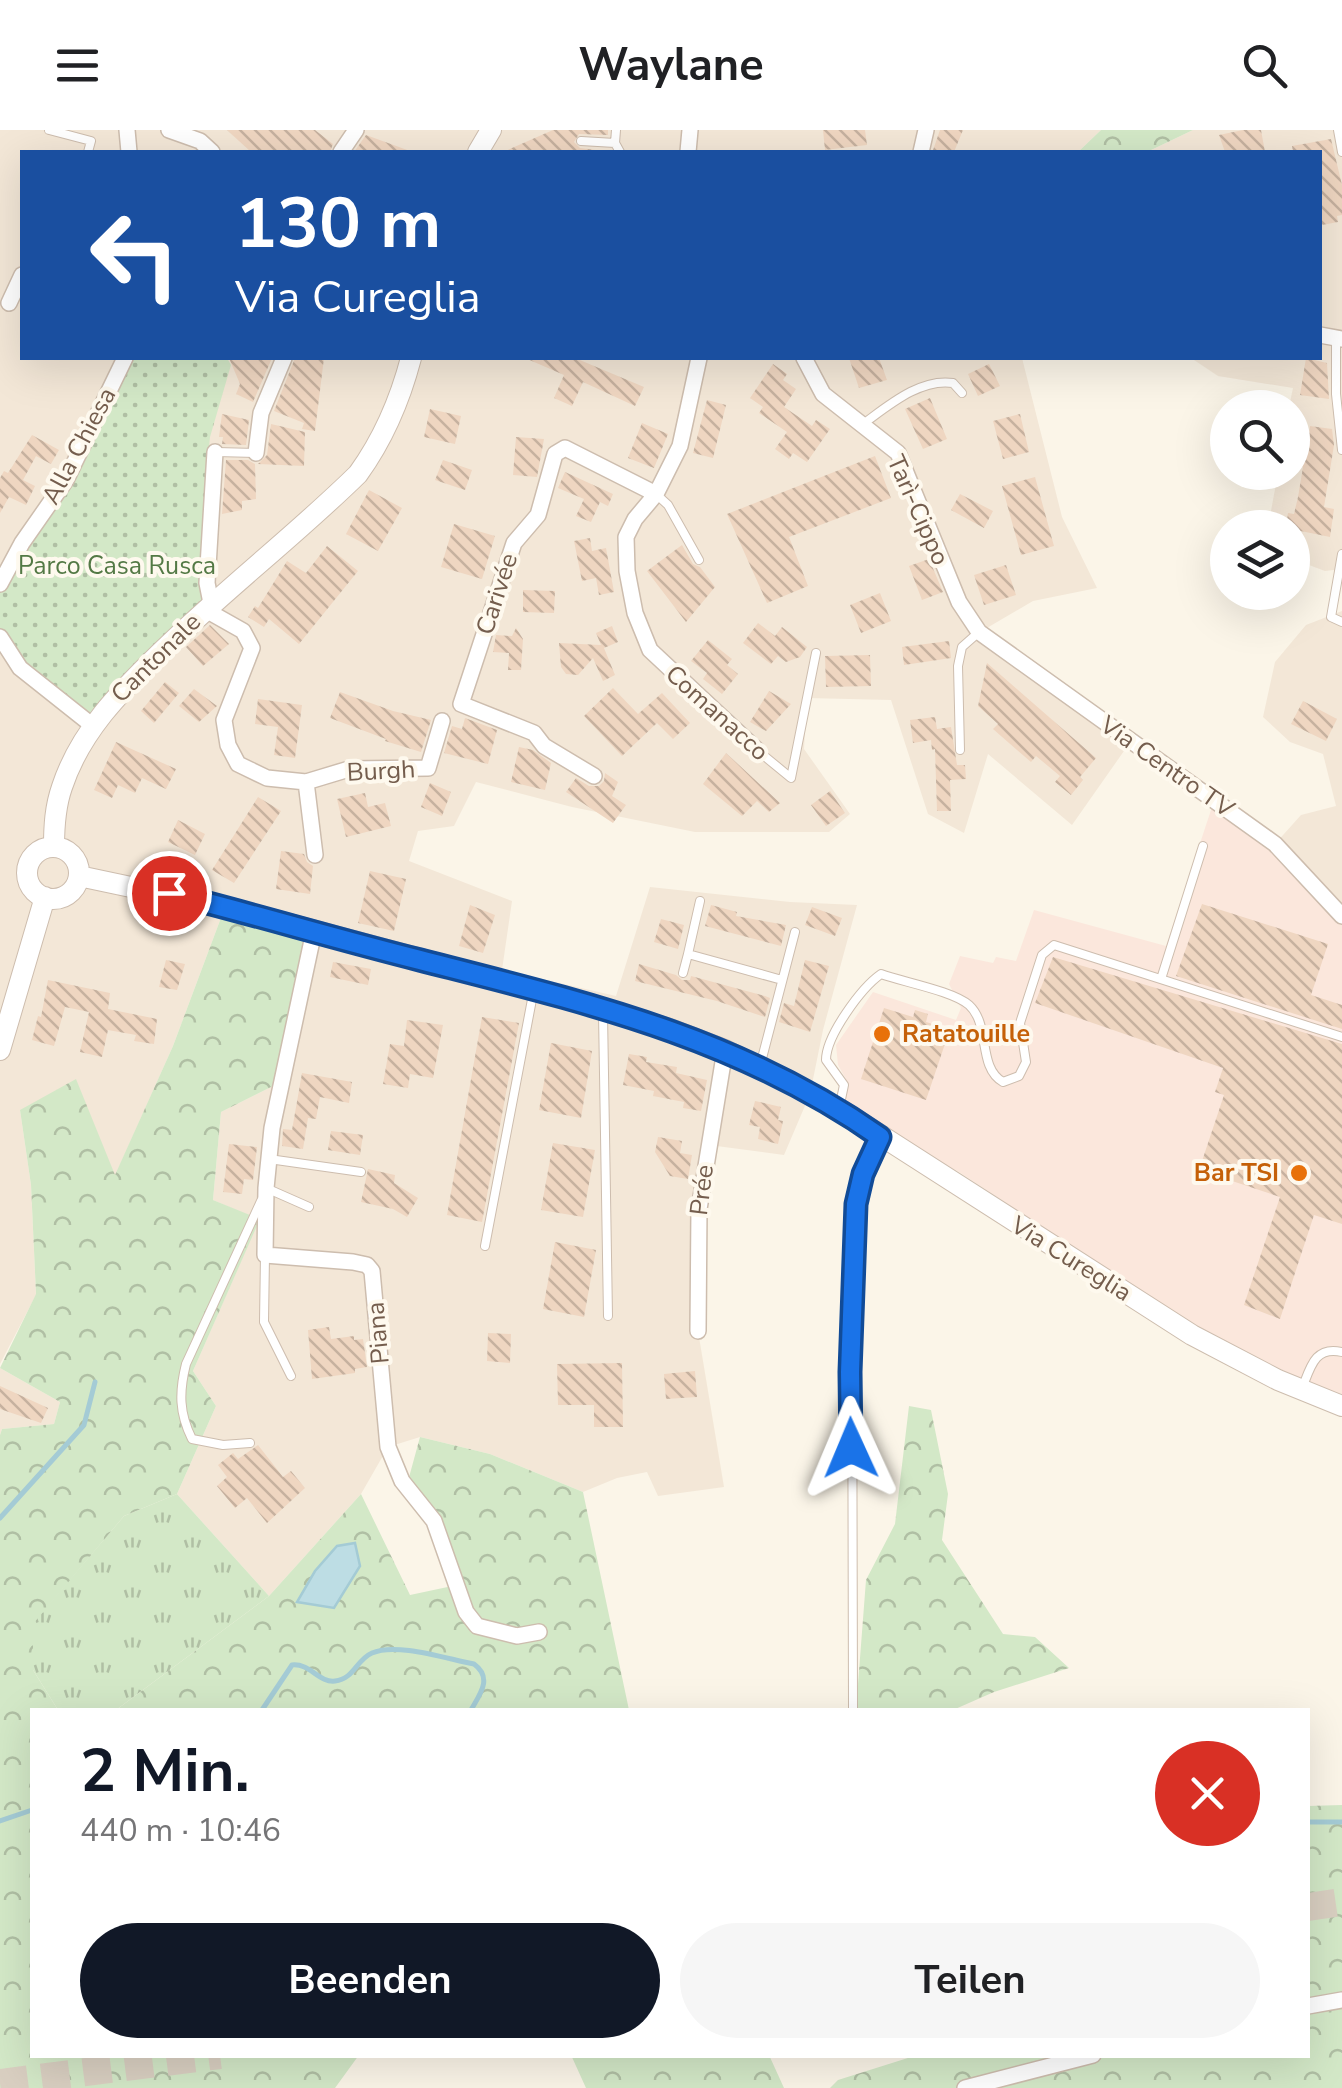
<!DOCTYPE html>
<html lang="de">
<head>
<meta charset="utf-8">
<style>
	body { margin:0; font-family:"Nunito Sans",sans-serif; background:#f6f6f6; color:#202124; height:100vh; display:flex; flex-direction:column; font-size:38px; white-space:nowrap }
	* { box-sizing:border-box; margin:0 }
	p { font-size:32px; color:#757577 }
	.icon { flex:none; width:55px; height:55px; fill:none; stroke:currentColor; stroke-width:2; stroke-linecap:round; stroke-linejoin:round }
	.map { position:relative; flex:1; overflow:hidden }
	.sheet { position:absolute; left:30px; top:1578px; width:1280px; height:350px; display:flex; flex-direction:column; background:#fff; border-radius:0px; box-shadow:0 10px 40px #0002 }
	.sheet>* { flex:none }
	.hud { position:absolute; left:20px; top:20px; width:1302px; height:210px; border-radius:0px; box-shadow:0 10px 40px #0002; background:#1a4fa0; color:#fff; overflow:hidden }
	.controls { position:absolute; left:1210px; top:260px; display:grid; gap:20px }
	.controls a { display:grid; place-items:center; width:100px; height:100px; border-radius:50%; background:#fff; box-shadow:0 10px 40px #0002; font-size:50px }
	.pin { position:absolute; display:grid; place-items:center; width:85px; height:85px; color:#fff; margin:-42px; border:5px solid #fff; border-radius:50%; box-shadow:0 2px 10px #0007 }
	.me { position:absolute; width:110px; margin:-55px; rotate:359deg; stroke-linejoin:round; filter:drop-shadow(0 0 8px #0008) }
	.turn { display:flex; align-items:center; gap:35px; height:210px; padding:0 50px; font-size:45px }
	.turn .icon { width:130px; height:130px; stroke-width:2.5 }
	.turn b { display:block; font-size:70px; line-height:85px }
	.round { display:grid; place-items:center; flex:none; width:105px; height:105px; border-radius:52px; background:#f6f6f6 }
	.overview { display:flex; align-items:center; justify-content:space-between; height:170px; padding:0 50px }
	h1 { font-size:60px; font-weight:700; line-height:75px; color:#111827 }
	.cta { display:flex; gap:20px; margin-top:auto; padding:20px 50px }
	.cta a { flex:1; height:115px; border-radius:60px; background:#111827; color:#fff; font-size:40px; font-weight:700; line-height:115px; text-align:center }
	.cta a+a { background:#f6f6f6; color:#202124 }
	header { display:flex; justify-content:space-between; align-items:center; height:130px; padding:0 50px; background:#fff; font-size:45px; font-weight:700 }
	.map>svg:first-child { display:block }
	.residential { fill:#f3e7d7 }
	.commercial { fill:#fbe7dc }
	.grass { fill:url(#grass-tufts) }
	.forest { fill:url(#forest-crowns) }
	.park { fill:url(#park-dots) }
	.water { fill:#bddde4; stroke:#a4cbd5; stroke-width:2.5 }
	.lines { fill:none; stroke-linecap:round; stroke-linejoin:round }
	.stream { stroke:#a4cbd5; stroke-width:5 }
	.building { fill:url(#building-back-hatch) }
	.trunk-tunnel { stroke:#d9cfc1; stroke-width:28; stroke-dasharray:28 14; stroke-linecap:butt }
	.service-casing { stroke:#cdbdae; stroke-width:10 }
	.minor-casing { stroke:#cdbdae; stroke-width:18 }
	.tertiary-casing { stroke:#cdbdae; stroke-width:22 }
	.service { stroke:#fff; stroke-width:8 }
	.minor { stroke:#fff; stroke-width:15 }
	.tertiary { stroke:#fff; stroke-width:20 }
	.route-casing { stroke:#114b97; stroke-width:25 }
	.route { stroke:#1a73e8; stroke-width:18 }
	.food-dot { fill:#e8710a; stroke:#fef9ee; stroke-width:4 }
	.labels { text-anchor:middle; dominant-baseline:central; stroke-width:8; stroke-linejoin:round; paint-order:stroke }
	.street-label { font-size:25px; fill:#745d4d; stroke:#fef9ee }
	.park-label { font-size:25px; fill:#537945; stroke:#fef9ee }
	.food-label { font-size:25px; font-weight:bold; fill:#c56008; stroke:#fef9ee; text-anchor:start }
</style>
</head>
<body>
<header><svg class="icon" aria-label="menu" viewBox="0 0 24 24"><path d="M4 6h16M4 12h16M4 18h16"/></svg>Waylane<svg class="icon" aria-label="search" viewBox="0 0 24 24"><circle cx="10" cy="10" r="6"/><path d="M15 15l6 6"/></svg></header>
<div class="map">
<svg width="1342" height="1958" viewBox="0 0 1342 1958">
	<defs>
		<pattern id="grass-tufts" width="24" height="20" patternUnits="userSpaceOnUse" patternTransform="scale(2.5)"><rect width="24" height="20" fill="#d3e8c7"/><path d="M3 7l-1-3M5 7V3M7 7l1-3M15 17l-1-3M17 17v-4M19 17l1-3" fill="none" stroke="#b0bfa4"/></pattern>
		<pattern id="forest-crowns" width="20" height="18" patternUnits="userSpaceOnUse" patternTransform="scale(2.5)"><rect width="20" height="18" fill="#d3e8c7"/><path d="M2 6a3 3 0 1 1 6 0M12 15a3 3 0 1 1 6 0" fill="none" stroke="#b0bfa4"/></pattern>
		<pattern id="park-dots" width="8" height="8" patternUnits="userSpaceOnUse" patternTransform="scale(2.5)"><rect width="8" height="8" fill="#d3e8c7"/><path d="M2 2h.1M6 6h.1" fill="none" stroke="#b0bfa4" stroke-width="1.8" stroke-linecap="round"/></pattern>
		<pattern id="building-back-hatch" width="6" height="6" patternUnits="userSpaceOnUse" patternTransform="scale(2.5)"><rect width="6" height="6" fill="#efd6c1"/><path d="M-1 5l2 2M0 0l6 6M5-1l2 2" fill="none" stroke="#c6b19f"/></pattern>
	</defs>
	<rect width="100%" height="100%" fill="#fbf5e8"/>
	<path class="residential" d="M0,0H1101L1078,22H22V228H1022L1062,387L1097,458L1033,471L980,502L1131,611L1072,695L988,624L964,703L928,684L891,570L807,568L804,619L850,684L829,702H695L572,677L476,652L454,696L418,701L409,731L512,771L502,840L616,866L650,757L790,772L857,775L823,900L810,964L784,1025L709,1015L698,1201L724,1357L658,1366L647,1342L617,1348L583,1362L490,1324L420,1307L388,1317L361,1364L269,1466L177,1364L216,1276L193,1241L259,1090L213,1070L221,982L279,953L225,777L173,916L115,1046L20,980L31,1055L36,1165L0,1234Z
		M1193,0H1342V439L1325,441L1293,429L1292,398L1268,397L1278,343L1292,342V278L1289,277L1293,258L1218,246L1194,230L1173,228H1320V22H1147Z
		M1342,481V786L1275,714L1301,685L1336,676L1323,624L1290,612L1263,587L1275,532L1306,495Z
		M0,1238L60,1272L54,1294L2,1299L0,1305Z"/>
	<path class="commercial" d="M1213,674L1270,715L1342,790V1271L1190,1194L959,1042L838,978L846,949L838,935L836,915L873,862L956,890L961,878L949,854L960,826L993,833L996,827L1016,831L1034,780L1166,816Z"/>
	<path class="grass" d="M177,1364L269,1466L116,1580H58L33,1540L32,1494L124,1386Z"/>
	<path class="forest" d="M1101,0H1193L1147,22H1078Z
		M225,777L314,801L279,953L221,982L213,1070L260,1089L193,1241L216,1276L177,1364L124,1386L33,1494V1540L58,1580H32V1925H359L335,1958H0V1305L2,1299L54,1294L60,1272L0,1238L36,1164L31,1055L20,980L76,949L115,1045L173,916Z
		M909,1276L931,1280L948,1364L942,1410L1003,1504L1035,1507L1069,1538L994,1562L953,1580H856L866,1450L895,1394Z
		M420,1307L490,1324L583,1362L629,1580H116L269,1466L361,1364L410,1465L457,1455L408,1351Z
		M1342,1675V1958H830L838,1950L911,1927L1308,1925V1676Z
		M571,1925H769L784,1958H586Z"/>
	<path class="park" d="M125,228H227L231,235L210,307L209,317L215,322L211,473L93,596L40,557L0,507V455L66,350Z"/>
	<path class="water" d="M355,1413L360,1436L334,1478L297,1472L315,1441L337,1416Z"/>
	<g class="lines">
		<path class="stream" d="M0,1388L84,1295L95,1252
			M262,1580L292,1535C310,1533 319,1553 335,1551C354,1549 356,1530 372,1523C396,1512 447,1529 474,1534C493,1548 480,1564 471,1580
			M0,1691L32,1680
			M1308,1692H1342"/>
	</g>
	<path class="building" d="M227,0H315L333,14L330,22H251Z
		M553,0H608V5L579,4L574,12L580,18L612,22H503Z
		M823,0H865L867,15L825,20Z
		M940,0H963L954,22L933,20Z
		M1243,0H1261L1265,22H1225L1219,5Z
		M366,5L410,21V22H354Z
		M1331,9L1342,55V85L1337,86L1338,92L1322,95L1320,22H1293L1292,16Z
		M229,228H272L253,272L236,264L240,254Z
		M295,228H324L315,301L302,299L304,293L274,281Z
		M525,228H575L644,257L635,276L583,252L572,276L554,268L564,245Z
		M849,228H879L887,250L859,258Z
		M1306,228L1327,233L1329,269L1300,265Z
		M773,234L787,244L783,250L796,259L784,277L812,296L816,290L830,299L807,332L793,323L789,329L775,319L787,302L759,283L763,277L750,268Z
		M989,234L1000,256L978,266L968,244Z
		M930,268L947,309L923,319L905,279Z
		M707,270L726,275L713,328L693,323Z
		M430,279L461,286L455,314L424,307Z
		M222,284L249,290L246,315L222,314L223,307H219Z
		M1020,284L1029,322L1003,329L993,291Z
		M642,293L668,304L654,338L628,328Z
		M271,294L305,302L304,336L258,334L267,325Z
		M1310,296L1332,299L1334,315L1324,377L1334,379L1330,407L1286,398L1288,383L1294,384L1298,367L1303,337L1297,335L1299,319L1307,320Z
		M32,305L59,320L51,334L36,326L23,350L35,356L26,375L9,367L0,383V348L4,341L8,343Z
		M516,307L544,309L537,347L513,345Z
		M875,326L891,368L789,407L808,456L767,473L727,384Z
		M226,330H248L255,334L256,369L242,371V380L222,384Z
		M443,330L472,340L465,360L435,350Z
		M565,342L613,364L608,376L600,372L591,392L576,386L584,369L558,358Z
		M1035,347L1054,416L1021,425L1002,356Z
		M369,360L402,378L378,421L346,404Z
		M960,364L993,381L984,398L951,380Z
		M454,394L495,406L482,449L441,437Z
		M590,408L592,421L606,418L614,462L599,465L596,448L582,451L574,411Z
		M682,415L693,434L700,437L715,457L686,492L647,441Z
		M327,416L358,441L299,514L269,489L264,497L248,487L255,476L258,478L287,431L306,443Z
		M929,429L943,462L922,470L909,436Z
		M1006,435L1016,465L984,475L974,445Z
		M523,460L555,461L554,483L523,482Z
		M880,463L891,491L861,503L850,475Z
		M758,493L775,506L782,497L807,517L800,527L786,532L778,526L771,534L743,513Z
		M210,495L229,514L203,536L186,517Z
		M612,496L618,512L604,518L615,545L603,551L593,528L578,545L566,544L561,537L559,513L601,515L596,503Z
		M516,498L523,509L521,540H508L509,523L493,522L496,505L512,506Z
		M708,510L732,529L727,535L738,544L722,564L703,549L707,543L691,531Z
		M949,511L951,528L904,535L902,517Z
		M870,525L871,556L826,557L825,526Z
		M987,533L1096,628L1080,647L1083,650L1071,665L1055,652L1060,646L1036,626L1031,632L1017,620L993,599L998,594L978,576Z
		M165,552L179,563L154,593L141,581Z
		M613,558L638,584L662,563L690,593L673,609L657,593L622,626L584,586Z
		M194,559L217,576L199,592L179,576Z
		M769,561L791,574L766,601L750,592Z
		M340,562L393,581L431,590L421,622L385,611L386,609L330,588Z
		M258,569L302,575L295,628L274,625L278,597L255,594Z
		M1303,571L1337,589L1326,611L1291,594Z
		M935,587L937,599L951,597L957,635H965L966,649L950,650L951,681H937L935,619L932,620L931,610L913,613L910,590Z
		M465,588L497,600L488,634L444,623L452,596L462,599Z
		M116,612L176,639L166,659L142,648L135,663L118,655L112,668L94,660Z
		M519,617L533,620L551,633L545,660L511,652Z
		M726,623L780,673L769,682L757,671L742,686L703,654Z
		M605,643L618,652L612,666L626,675L613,693L566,662L576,648L589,656H599L604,651Z
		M430,653L451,662L442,686L421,677Z
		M830,661L845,683L826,696L811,675Z
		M365,663L368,677L385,673L391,696L346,707L337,669Z
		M258,667L281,681L234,753L212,740Z
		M178,690L205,704L195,725L168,712Z
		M281,721L304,724L307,732L313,736L310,764L276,759Z
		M370,741L406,749L394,801L358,793Z
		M1202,774L1328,814L1311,865L1342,875V899L1176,846Z
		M470,775L495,785L483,823L459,816Z
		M711,775L737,782L736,786L786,795L781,816L705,796Z
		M812,777L842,788L835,806L805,795Z
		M661,789L684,795L678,819L654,812Z
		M1053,827L1342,914V1094L1314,1085L1280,1189L1244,1175L1280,1067L1199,1040L1224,965L1215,962L1223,938L1035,873Z
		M166,830L185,834L177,860L159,857Z
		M805,830L829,836L810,902L779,892L784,873L794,876Z
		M333,832L371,839L368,855L330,847Z
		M639,834L676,845L682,850H690L691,846L765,866L770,868L765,887L717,871L635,851Z
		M48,850L110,863L108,879L157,889L154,914L134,911L136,905L108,900L102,927L80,922L89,882L65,877L54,916L32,910L38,886L41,887Z
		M884,878L913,887L915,880L928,884L926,892L950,899L926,970L861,949Z
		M482,887L519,893L482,1092L447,1085Z
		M407,890L443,895L433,948L410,944L408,958L383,954L390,914L404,916Z
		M551,913L592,921L581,988L539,980Z
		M629,924L647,927L646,932L677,937L676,943L707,950L701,981L683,978L684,972L653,966L654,961L623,955Z
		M302,943L352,952L349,973L320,967L316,989L308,988L303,1019L282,1016L283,999L292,1000Z
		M755,971L781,977L778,990L783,991L778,1014L758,1009L760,997L749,995Z
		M331,1001L363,1005L360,1025L328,1020Z
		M658,1007L682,1011L680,1023L692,1025L688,1049L670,1046L655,1022Z
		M553,1013L595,1020L583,1087L541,1080Z
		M229,1014L257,1017L253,1050L244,1049L242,1064L223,1062Z
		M368,1039L395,1045L394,1053L418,1068L407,1087L393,1079L361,1072Z
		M555,1112L596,1120L584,1187L543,1179Z
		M329,1197L331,1209L354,1206V1210L363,1209L367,1237L355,1239V1243L312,1249L308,1200Z
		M488,1203L511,1204L510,1233L487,1231Z
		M622,1233L623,1297H594V1275H558L557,1234Z
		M695,1241L697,1267L666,1269L664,1244Z
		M0,1256L48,1278L41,1293L0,1279Z
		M258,1315L283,1347L291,1341L305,1358L267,1393L247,1368L235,1378L217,1356L227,1347L218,1335L233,1323L238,1329Z"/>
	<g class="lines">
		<path class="trunk-tunnel" d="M1308,1777L1342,1772
			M0,1953L220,1925"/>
		<defs>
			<path id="service" d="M49,0L91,11L88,22
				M616,0L615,13L620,22
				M1338,0L1342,22
				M581,11L615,13
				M1336,210V264L1342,320
				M863,294C888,276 920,248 953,253L962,263
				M216,322L256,323
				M656,364L668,375L699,430
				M1342,424L1331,487L1342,492
				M757,620L791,648L816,523
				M960,620L958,536L962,517L979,502
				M688,824L700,771
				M683,843L688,824L782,850
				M1161,849L1203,716
				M603,883L608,1186
				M760,936L795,802
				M840,974L844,955L826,930C826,906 861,858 881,844C903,852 953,861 969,875C991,895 977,937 1003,952L1019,946L1026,932L1020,893L1042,825L1054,815L1342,907
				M269,1029L361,1042
				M266,1058L309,1077
				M485,1116L534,859
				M265,1125L264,1192L291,1246
				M1303,1256C1311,1235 1316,1216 1342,1222
				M250,1313L223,1315L192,1309C179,1283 179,1262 186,1234L261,1071
				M853,1580L852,1157L860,1052L879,1007"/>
			<path id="minor" d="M127,0L129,22
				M169,0L200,11L212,22
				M341,22L356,0
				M688,22L690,0
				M921,22L926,0
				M9,173L22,145
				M1320,205L1342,209
				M699,228L680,316L656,364L635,389L626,407L627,441L635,483L650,520L757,620
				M804,228L823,264L898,323L959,472L979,502L1275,714L1342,786
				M256,323L261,283L284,228
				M0,454L22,413L66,350L125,228
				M211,473L207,453L215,322
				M204,479L243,501L252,518L224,590L228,615L238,634L267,648L306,652L349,639L428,638L442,591
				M0,507L20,538L93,596
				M594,646L544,616L534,603L461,574L514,413L538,385L555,324L565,318L656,364
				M306,652L315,725
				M314,801L272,998L266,1058L265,1125L353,1132L367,1135L372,1141L388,1317L402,1351L434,1391L466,1482L477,1496L517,1506L539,1502
				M698,1201L699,1079L725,920
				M1308,1876L1342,1870
				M965,1958L1093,1925"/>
			<path id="tertiary" d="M478,22L491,0
				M54,717C54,696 55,677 62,657C80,602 120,562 160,523C224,460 295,406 358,344C384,308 400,270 411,228
				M27 743a26 26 0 1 1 52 0a26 26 0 1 1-52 0Z
				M79,746L225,777L534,859L670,899L725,920L838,978L1192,1205L1278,1250L1342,1276
				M0,920L45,767"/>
		</defs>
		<use href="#service" class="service-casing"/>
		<use href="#minor" class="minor-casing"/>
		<use href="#tertiary" class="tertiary-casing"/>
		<use href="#service" class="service"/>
		<use href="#minor" class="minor"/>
		<use href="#tertiary" class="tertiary"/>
	</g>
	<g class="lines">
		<defs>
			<path id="route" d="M169,763C253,784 336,809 420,830C584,872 738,907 880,1007L863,1044L856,1074L850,1242L851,1318"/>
		</defs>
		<use href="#route" class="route-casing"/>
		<use href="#route" class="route"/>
	</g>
	<g class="food-dot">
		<circle cx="882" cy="904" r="10"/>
		<circle cx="1299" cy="1043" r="10"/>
	</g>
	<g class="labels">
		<g class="street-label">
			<text transform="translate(79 316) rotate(-62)">Alla Chiesa</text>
			<text transform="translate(918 380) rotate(66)">Tarì-Cippo</text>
			<text transform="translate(497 464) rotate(-72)">Carivée</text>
			<text transform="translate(156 528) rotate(-45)">Cantonale</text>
			<text transform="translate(717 583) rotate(42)">Comanacco</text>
			<text transform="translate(1167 637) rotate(35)">Via Centro TV</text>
			<text transform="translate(381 641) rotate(-3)">Burgh</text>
			<text transform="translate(702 1060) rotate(-83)">Prée</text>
			<text transform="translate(1071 1129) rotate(32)">Via Cureglia</text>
			<text transform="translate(378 1203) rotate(-95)">Piana</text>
		</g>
		<g class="park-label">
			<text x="117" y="436">Parco Casa Rusca</text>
		</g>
		<g class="food-label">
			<text x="902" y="904">Ratatouille</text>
			<text x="1279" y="1043" text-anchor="end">Bar TSI</text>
		</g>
	</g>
</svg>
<div class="controls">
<a><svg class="icon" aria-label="search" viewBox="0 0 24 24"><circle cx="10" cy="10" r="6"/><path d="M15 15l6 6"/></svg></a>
<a><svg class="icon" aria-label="layers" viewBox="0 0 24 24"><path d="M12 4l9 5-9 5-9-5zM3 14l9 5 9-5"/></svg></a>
</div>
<div class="pin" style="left:169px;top:763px;background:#d93025"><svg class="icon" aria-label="arrive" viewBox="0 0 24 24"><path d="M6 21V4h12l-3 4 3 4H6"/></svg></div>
<svg class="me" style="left:851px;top:1318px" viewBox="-20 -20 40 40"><path d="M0-17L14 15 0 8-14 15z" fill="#1a73e8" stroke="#fff" stroke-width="4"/></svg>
<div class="hud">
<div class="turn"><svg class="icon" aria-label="left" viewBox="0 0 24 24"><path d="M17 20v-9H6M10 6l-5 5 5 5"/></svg><div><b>130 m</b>Via Cureglia</div></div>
</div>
<section class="sheet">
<div class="overview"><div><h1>2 Min.</h1><p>440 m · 10:46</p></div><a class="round" style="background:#d93025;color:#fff"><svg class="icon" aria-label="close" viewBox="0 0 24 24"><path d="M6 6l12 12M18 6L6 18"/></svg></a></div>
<div class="cta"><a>Beenden</a><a>Teilen</a></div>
</section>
</div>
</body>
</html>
